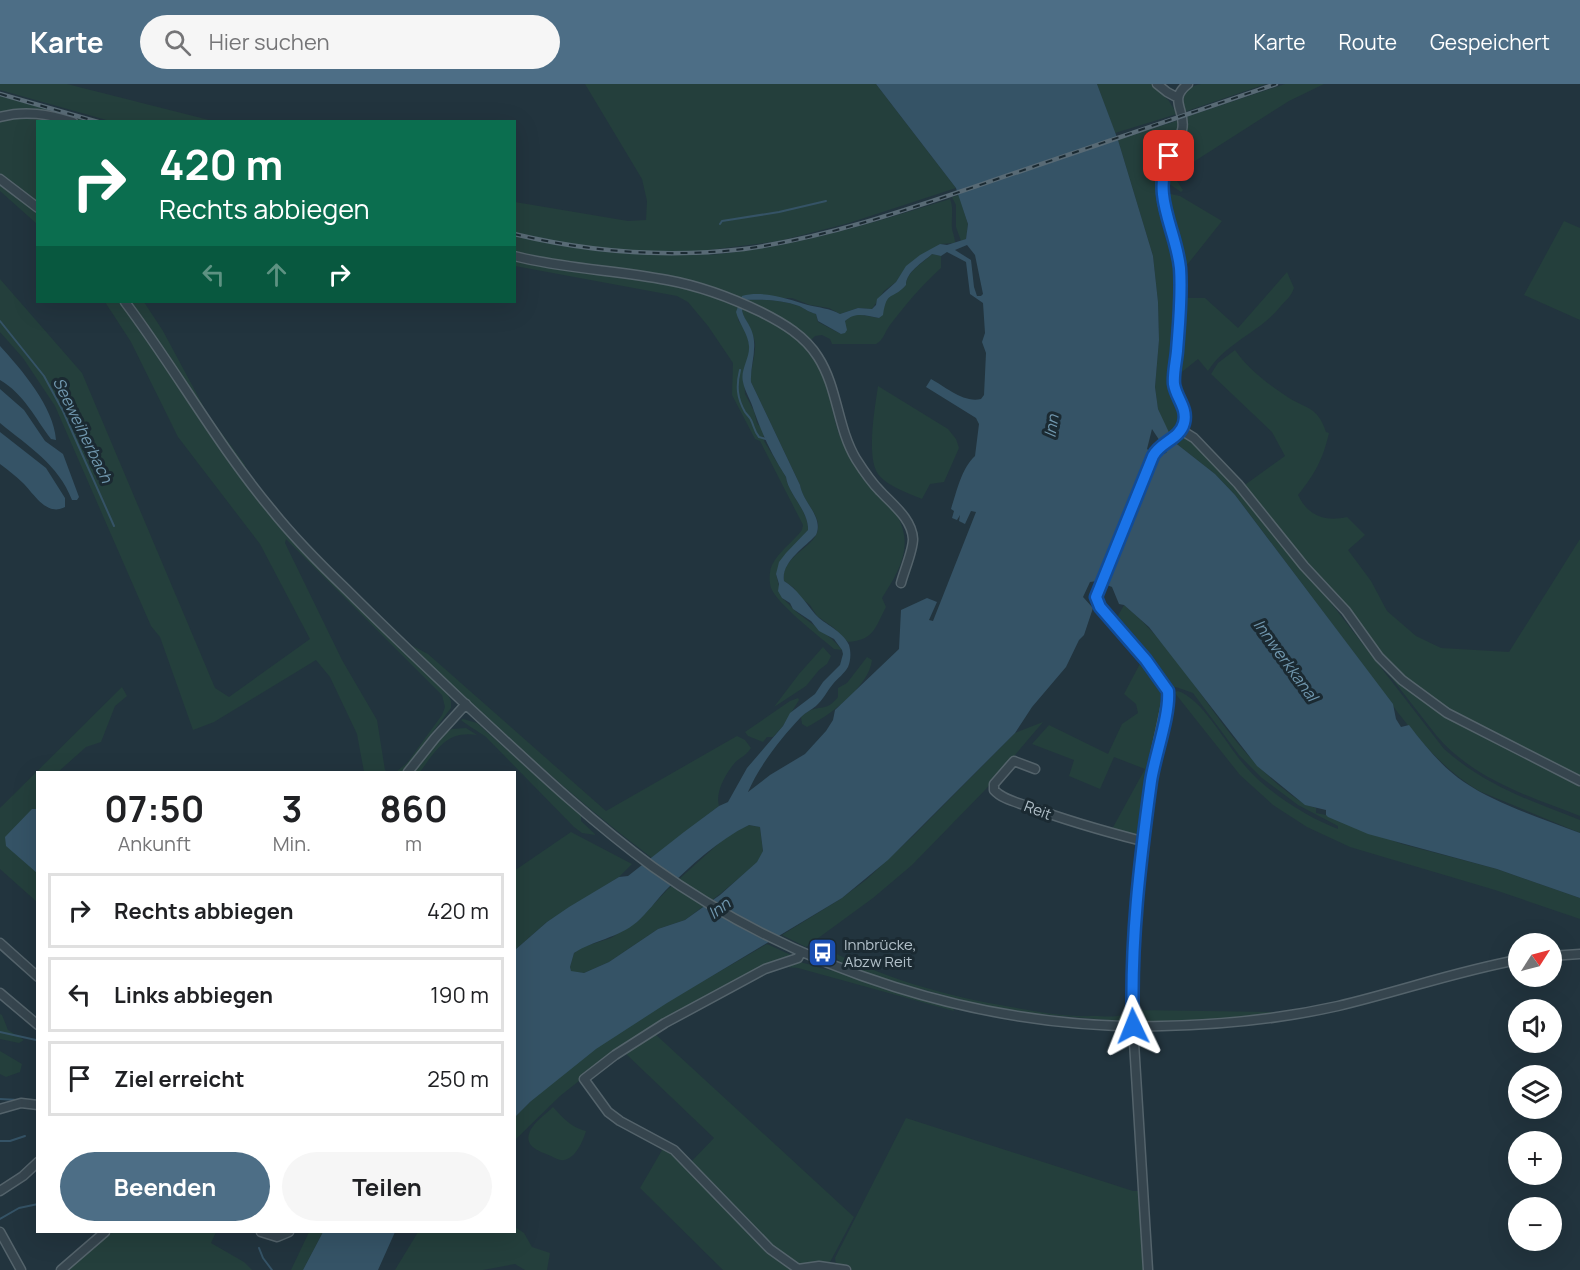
<!DOCTYPE html>
<html lang="de">
<head>
<meta charset="utf-8">
<style>
	body { margin:0; font-family:Manrope,sans-serif; background:#f6f6f6; color:#202124; height:100vh; display:flex; flex-direction:column; font-size:22px; white-space:nowrap }
	* { box-sizing:border-box; margin:0 }
	p { font-size:20px; color:#757577 }
	.icon { flex:none; width:33px; height:33px; fill:none; stroke:currentColor; stroke-width:2; stroke-linecap:round; stroke-linejoin:round }
	.map { position:relative; flex:1; overflow:hidden }
	.details { position:absolute; left:36px; top:687px; width:480px; height:462px; display:flex; flex-direction:column; background:#fff; border-radius:0px; box-shadow:0 6px 24px #0002 }
	.details>* { flex:none }
	.banner { position:absolute; left:36px; top:36px; width:480px; height:183px; border-radius:0px; box-shadow:0 6px 24px #0002; background:#0b6e4f; color:#fff; overflow:hidden }
	.needle { width:39px; rotate:54deg }
	.tools { position:absolute; left:1508px; top:849px; display:grid; gap:12px }
	.tools a { display:grid; place-items:center; width:54px; height:54px; border-radius:50%; background:#fff; box-shadow:0 6px 24px #0002; font-size:30px }
	.pin { position:absolute; display:grid; place-items:center; width:51px; height:51px; color:#fff; margin:-26px; border-radius:12px; box-shadow:0 3px 9px #0006 }
	.me { position:absolute; width:66px; margin:-33px; rotate:358deg; stroke-linejoin:round; filter:drop-shadow(0 0 4px #0008) }
	.turn { display:flex; align-items:center; gap:21px; height:126px; padding:0 24px; font-size:27px }
	.turn .icon { width:78px; height:78px; stroke-width:2.5 }
	.turn b { display:block; font-size:42px; line-height:51px }
	.lanes { display:flex; align-items:center; height:57px; padding:0 24px; background:#0003; justify-content:center; gap:30px; direction:ltr }
	.lanes .off { opacity:.35 }
	.eta { display:flex; justify-content:space-evenly; align-items:center; height:102px; text-align:center }
	.eta b { font-size:36px; font-weight:700; line-height:42px }
	.cta { display:flex; gap:12px; margin-top:auto; padding:12px 24px }
	.cta a { flex:1; height:69px; border-radius:36px; background:#4d6e86; color:#fff; font-size:24px; font-weight:700; line-height:69px; text-align:center }
	.cta a+a { background:#f6f6f6; color:#202124 }
	ul { padding:0; list-style:none }
	li { display:flex; align-items:center; gap:18px; height:75px; margin:0 12px 9px; padding:0 12px; border:3px solid #e0e0e0; border-radius:0px }
	li div { flex:1 }
	li b { display:block; font-size:22px }
	li em { font-style:normal }
	header { display:flex; align-items:center; gap:36px; box-sizing:border-box; height:84px; padding:0 30px; background:#4d6e86; color:#fff }
	header strong { font-size:28px }
	nav { display:flex; gap:33px; margin-inline-start:auto; font-size:21px }
	.search { width:420px; height:54px; background:#f6f6f6; display:flex; align-items:center; gap:15px; box-sizing:border-box; padding:0 21px; border-radius:33px; color:#757577; font-size:22px }
	.map>svg:first-child { display:block }
	.green { fill:#243f3c }
	.water { fill:#355366; fill-rule:evenodd }
	.lines { fill:none; stroke-linecap:round; stroke-linejoin:round }
	.stream { stroke:#355366; stroke-width:2 }
	.minor-casing { stroke:#54636b; stroke-width:11 }
	.minor { stroke:#36454e; stroke-width:8 }
	.rail-casing { stroke:#586a75; stroke-width:4.5 }
	.rail { stroke:#1b2a32; stroke-width:2; stroke-dasharray:7; stroke-linecap:butt }
	.route-casing { stroke:#114b97; stroke-width:15 }
	.route { stroke:#1a73e8; stroke-width:10 }
	.labels { text-anchor:middle; dominant-baseline:central; stroke-width:6; stroke-linejoin:round; paint-order:stroke }
	.street-label { font-size:15px; fill:#b2c0c9; stroke:#1b2a32 }
	.poi-label { font-size:15px; fill:#b2c0c9; stroke:#1b2a32; text-anchor:start }
	.water-label { font-size:16px; font-style:italic; fill:#7097ae; stroke:#1b2a32 }
</style>
</head>
<body>
<header>
<strong>Karte</strong>
<div class="search"><svg class="icon" aria-label="search" viewBox="0 0 24 24"><circle cx="10" cy="10" r="6"/><path d="M15 15l6 6"/></svg>Hier suchen</div>
<nav><a>Karte</a><a>Route</a><a>Gespeichert</a></nav>
</header>
<div class="map">
<svg width="1580" height="1186" viewBox="0 0 1580 1186">
	<rect width="100%" height="100%" fill="#22343e"/>
	<path class="green" d="M0,0H67L213,37H110L0,6Z
		M585,0H876L956,104L849,139L779,157L709,166L710,171C795,163 869,140 950,115C954,124 951,134 952,145C953,150 955,153 955,159L940,160L901,190L896,198L884,207L872,225L858,224L840,230L829,224L810,221L792,214L741,215L718,206L738,221V236L746,247L749,259V273L744,286L745,310L754,327L757,339L763,346L764,357L786,393C788,410 809,427 808,446L799,457L776,490L782,514C789,519 792,525 799,530C813,541 830,551 842,566L834,565C819,552 778,521 771,504C769,497 769,488 772,481C779,467 793,458 802,446L803,441L760,357L755,355L732,311L733,279L708,242L688,218L677,212L515,182L514,175L552,184L630,194L624,187L578,182L515,169V118L628,137L646,136L647,117L642,95Z
		M1097,0H1152L1169,17L1177,30L1115,49Z
		M1201,0H1266L1184,28C1181,13 1185,3 1201,0Z
		M1285,0H1324L1289,17L1173,91L1183,106L1181,108L1168,99L1165,91L1186,33Z
		M0,12L91,37H82L52,29L0,31Z
		M20,31L64,37L38,38L37,119L0,90V38Z
		M1179,36V47L1160,84L1175,172L1178,223L1171,293L1181,328L1179,342L1169,352L1158,325L1155,303L1159,256L1158,218L1153,172L1118,56Z
		M0,98L37,129V140L0,107Z
		M1170,110L1180,112L1222,137L1183,186L1166,119V115Z
		M959,111L968,140L966,155L961,157L956,143V121L952,113Z
		M1564,137L1580,144V236L1524,211Z
		M932,170L941,172V184C922,201 906,220 890,241C885,247 884,256 876,260H832L830,255L822,251L815,252L810,257L744,216C762,215 782,216 799,222C805,225 809,228 816,230L818,238L841,250C843,246 844,239 846,236C852,226 870,233 879,234C883,228 882,221 886,216C891,210 900,208 906,201C906,188 923,179 932,170Z
		M1287,188L1294,204C1291,213 1286,216 1280,223C1260,248 1225,259 1208,287L1198,275L1177,292L1184,214H1205L1238,244Z
		M0,195L82,289L215,604L229,613L310,555L260,460L178,353L131,258L105,218H121L208,347L267,427L283,446L398,563L447,609L451,617V624L403,688H396L407,679L442,631L445,623L442,611L286,455L285,459L342,576L377,636L385,686L387,688H364L357,650L330,593L316,576L214,638L193,646L160,553L151,542L55,322L23,274L0,248Z
		M129,218H144L163,247L207,329L245,381L246,388C206,332 170,273 129,218Z
		M742,222C766,235 791,246 810,267C833,293 828,331 844,361C860,391 899,418 904,451C908,474 894,495 882,514L886,523C875,544 874,556 848,558L834,544L817,532L810,521L797,511L794,504L784,497C780,471 817,464 818,444C820,430 802,417 800,401L751,298C750,285 756,272 755,259C753,245 741,235 742,222Z
		M1235,266C1248,285 1269,301 1289,314C1307,325 1318,323 1326,348L1329,349C1323,375 1315,390 1298,411C1308,432 1325,438 1347,433L1365,451L1348,466L1371,497L1387,527L1416,552L1441,564L1509,568L1580,455V696L1455,632L1399,592L1242,403L1285,372L1272,348L1211,290L1218,279Z
		M878,302L948,345L956,355L959,364L944,398L930,400L922,415C908,409 887,402 878,390C866,373 875,323 878,302Z
		M1185,352L1204,366L1218,386L1225,389L1326,508L1331,519L1444,665C1486,702 1529,716 1580,736V749L1479,707C1427,676 1393,621 1357,573C1316,519 1276,465 1235,411L1215,390L1173,357Z
		M1333,519L1343,527L1414,608L1580,699V732C1528,712 1473,695 1436,651Z
		M1124,521C1188,573 1219,655 1285,706C1295,714 1303,720 1316,724V729L1326,731L1402,760L1497,785L1580,814V835L1495,806L1350,763L1307,743L1273,721L1240,691L1174,608L1178,607C1203,615 1227,662 1246,683C1269,709 1306,733 1338,745V742L1298,721L1262,694L1239,671L1193,609L1176,603L1170,604L1115,537Z
		M409,560L428,570L606,727L737,652L745,656L751,664C744,674 738,674 733,681C725,691 715,709 719,722L652,774C566,709 487,635 409,560Z
		M823,563L831,572L827,580L819,586L806,602L774,623L799,590Z
		M867,573L872,576C869,603 829,632 807,643L802,640L801,633C818,617 824,631 838,613V604L847,599Z
		M1142,576L1166,609L1139,750L1134,753L1111,747L1145,685L1114,673L1100,705L1069,692L1074,676L1032,660L1049,641L1108,670L1122,640L1138,629L1136,620L1124,610Z
		M122,603L127,612L115,622L101,658L86,663L58,688H38L37,818L0,785V724Z
		M798,614L799,616L783,642L773,653H767L763,658L748,652L745,648L790,617Z
		M463,635L477,639L581,732V737L596,751L582,749L574,743L486,653C478,647 468,642 461,636Z
		M1043,638L986,705L912,781L873,814L806,863L782,851L842,814L867,795L914,751L1015,649Z
		M466,644L477,651C447,646 436,666 420,688H413L447,648L452,645Z
		M749,741L760,743L763,768L757,779L720,810L685,836L658,845L609,878L584,889L571,888L570,883L574,869L583,863L611,854L638,837L667,806L727,752Z
		M571,748L632,780L619,793L547,838L515,866L514,787Z
		M767,860L791,871L790,873L761,884L589,989L560,1012L515,1056V1033C585,960 680,911 767,860Z
		M819,861C879,893 945,912 1011,923C1039,928 1066,933 1094,932C1105,932 1120,935 1129,927L1128,933L1119,937L1028,929L977,920L887,896L846,882L834,872L814,865Z
		M792,877C808,878 822,887 838,887L905,910L953,923L954,927L798,884L787,883L757,892Z
		M1136,926L1278,928L1228,935L1144,938L1137,932Z
		M0,930L2,931L8,946L24,956L19,959L0,955Z
		M654,949L854,1133L829,1180L798,1181L781,1171L690,1079L714,1054L624,968Z
		M0,967L22,980L20,988L6,993L0,990Z
		M553,1023C563,1034 572,1044 586,1047C583,1057 576,1074 564,1076C560,1077 555,1074 551,1072C540,1067 523,1063 530,1047C534,1038 546,1030 553,1023Z
		M906,1034L1133,1107H1140L1146,1186H851L836,1181L835,1174Z
		M665,1061L793,1186H723L640,1104Z
		M515,1143L524,1149L532,1163L550,1169L547,1186H525L515,1180L483,1186H395L418,1148H514Z
		M119,1148H216L211,1159L244,1178L252,1186H64L107,1150Z
		M309,1148H323L303,1186H291Z"/>
	<path class="water" d="M876,0H1097L1118,56L1153,172L1158,218L1159,256L1155,303L1158,325L1173,357L1215,390L1235,411L1393,620L1396,635L1401,643L1409,641C1425,662 1442,683 1464,698C1498,721 1542,734 1580,749V814L1497,785L1368,750L1328,733L1326,731V726L1305,721L1257,682L1149,543L1124,521L1119,520L1112,503L1097,497L1090,498L1083,513L1093,524L1084,551L1079,556L1066,583L1032,623L1015,649L888,776L842,814L667,919L596,965L530,1018L515,1033V866L547,838L569,823L619,793L628,792L684,748L719,722L728,718L747,684L783,642L790,629L815,610L823,598L840,581L843,570L842,566L834,555L819,547L811,537L793,525L790,519L782,514L778,507L779,500L776,490L779,478L786,469L808,446C809,427 788,410 786,393C772,371 762,350 754,327C751,316 745,308 743,298C740,286 750,274 749,262C748,249 739,240 736,228L742,212C763,206 788,215 808,221C820,224 829,224 840,230L858,224L872,225L876,221L877,215L896,198L906,182L920,171L940,160L947,161L966,155L968,140L956,104ZM967,161L975,171L983,210L981,212H977L974,203L971,176L955,166ZM947,168L966,178L970,210L983,219L985,249L982,258L986,269L984,311L981,315C963,319 946,303 931,295L926,303L976,334L979,340L975,372C961,385 957,407 951,425L954,427L952,434L957,436L960,431L959,437L965,440L971,427L976,428L933,537L929,536L937,518L927,514L901,526L899,565L835,626L833,636L826,647L805,670L770,691L748,708C759,682 781,654 801,633C806,628 811,626 816,622C823,616 827,607 833,600C838,594 844,590 848,583C851,576 851,568 849,561C842,546 825,541 815,530C806,519 796,504 784,497C781,478 804,464 816,451C824,433 803,419 800,401L751,298C750,282 757,267 753,251C750,237 737,231 744,216C762,215 782,216 799,222C805,225 809,228 816,230L818,237L841,250L845,249L847,246L845,237C856,227 866,232 879,234L883,231C887,205 892,217 906,201C906,188 922,179 932,170L941,172ZM1152,345L1167,368L1164,370L1151,368L1147,365ZM749,741L760,743L763,767L757,778L720,811L685,836L658,845L609,878L584,889L571,887L570,883L574,869C594,856 618,854 637,838C647,829 656,817 665,807C690,782 718,756 749,741Z
		M0,262C21,285 54,323 56,356L51,355C35,334 24,310 0,296Z
		M0,305L24,326L45,357L63,370L79,413L77,416H72C58,380 29,363 0,339Z
		M0,348L46,384L65,414V423C47,433 34,410 23,399C16,392 8,386 0,380Z
		M32,725H37V789L6,762L5,753Z
		M323,1148H395L378,1186H303Z"/>
	<g class="lines">
		<path class="stream" d="M720,140L722,137L779,128L826,117
			M0,237L44,292L63,327L114,442
			M740,286C736,302 737,314 745,328C747,331 750,333 751,336C754,342 754,347 759,353L766,355
			M0,948L36,956
			M0,1015L18,1016
			M0,1057H10L25,1052
			M0,1135L19,1124L38,1120
			M259,1164L263,1174L272,1186"/>
		<defs>
			<path id="minor" d="M1157,0L1167,8L1178,14
				M0,33C25,26 48,30 73,38
				M0,95L38,124
				M514,172C565,185 616,186 667,196C700,202 732,214 761,228C783,239 805,252 818,273C838,304 837,343 856,375C863,386 871,398 880,407C893,421 912,435 913,455C913,467 904,487 901,499
				M125,218C176,286 217,360 271,425C294,454 320,480 346,505C384,543 423,580 462,617C524,674 585,733 653,783C798,887 983,946 1162,942C1220,941 1280,935 1338,922C1398,908 1457,887 1518,876
				M1181,346L1194,354L1238,400L1304,482L1346,527L1379,573L1402,596L1447,629L1580,697
				M1035,685L1014,677L994,700V706C1002,715 1016,718 1027,722C1065,736 1103,747 1142,757
				M408,688L435,654L466,620
				M0,859L38,893
				M801,868L798,874L765,885L665,939L615,971L584,995L608,1028L620,1037L674,1066L770,1165L798,1185L819,1182L846,1186
				M1551,872L1580,870
				M0,909L38,941
				M0,1025L21,1019L38,1021
				M0,1107L23,1092L38,1078
				M0,1148L21,1186
				M261,1148L277,1153L289,1148
				M61,1186L105,1148
				M1148,1186L1133,942V889L1142,757L1153,682L1169,607L1146,577L1100,523L1096,513L1153,372C1160,358 1180,355 1184,340C1188,324 1176,314 1175,300C1173,289 1176,275 1177,264C1180,238 1182,212 1180,186C1177,156 1159,127 1161,96C1162,77 1178,64 1182,46C1187,27 1167,16 1188,0"/>
		</defs>
		<use href="#minor" class="minor-casing"/>
		<use href="#minor" class="minor"/>
		<defs>
			<path id="rail" d="M0,10L98,38
				M514,150C589,168 667,174 744,165C838,152 929,118 1018,88C1104,58 1190,29 1276,0"/>
		</defs>
		<use href="#rail" class="rail-casing"/>
		<use href="#rail" class="rail"/>
	</g>
	<g class="lines">
		<defs>
			<path id="route" d="M1133,942C1130,860 1140,777 1151,697C1155,671 1170,631 1168,607L1146,576L1100,523L1096,513L1153,372C1160,358 1180,355 1184,339C1188,324 1176,314 1174,300C1173,290 1176,278 1177,267C1179,240 1182,212 1180,184C1176,145 1151,112 1169,72"/>
		</defs>
		<use href="#route" class="route-casing"/>
		<use href="#route" class="route"/>
	</g>
	<defs>
		<symbol id="bus-square" viewBox="-11 -11 22 22"><rect x="-9" y="-9" width="18" height="18" rx="4" fill="#1a4fb4" stroke="#1b2a32"/><path d="M-5-6H5V4H4V6H2V4H-2V6H-4V4H-5ZM-3.5-4V0h7V-4ZM-3.5 1.2v1.5H-2V1.2ZM2 1.2v1.5H3.5V1.2Z" fill="#fff"/></symbol>
	</defs>
	<g fill-rule="evenodd">
		<use href="#bus-square" x="806" y="852" width="33" height="33"/>
	</g>
	<g class="labels">
		<g class="street-label">
			<text transform="translate(1038 726) rotate(21)">Reit</text>
		</g>
		<g class="poi-label">
			<text x="844" y="860">Innbrücke,<tspan x="844" dy="17">Abzw Reit</tspan></text>
		</g>
		<g class="water-label">
			<text transform="translate(1051 342) rotate(-81)">Inn</text>
			<text transform="translate(83 346) rotate(64)">Seeweiherbach</text>
			<text transform="translate(1286 576) rotate(54)">Innwerkkanal</text>
			<text transform="translate(719 824) rotate(-37)">Inn</text>
		</g>
	</g>
</svg>
<div class="tools">
<a><svg class="needle" viewBox="-14 -14 28 28"><path d="M0-13l5 13h-10z" fill="#e53935"/><path d="M0 13l5-13h-10z" fill="#757577"/></svg></a>
<a><svg class="icon" aria-label="sound" viewBox="0 0 24 24"><path d="M4 9h4l5-4v14l-5-4H4zM17 9q2 3 0 6"/></svg></a>
<a><svg class="icon" aria-label="layers" viewBox="0 0 24 24"><path d="M12 4l9 5-9 5-9-5zM3 14l9 5 9-5"/></svg></a>
<a>+</a>
<a>−</a>
</div>
<div class="pin" style="left:1169px;top:72px;background:#d93025"><svg class="icon" aria-label="arrive" viewBox="0 0 24 24"><path d="M6 21V4h12l-3 4 3 4H6"/></svg></div>
<svg class="me" style="left:1133px;top:942px" viewBox="-20 -20 40 40"><path d="M0-17L14 15 0 8-14 15z" fill="#1a73e8" stroke="#fff" stroke-width="4"/></svg>
<div class="banner">
<div class="turn"><svg class="icon" aria-label="right" viewBox="0 0 24 24"><path d="M7 20v-9h11M14 6l5 5-5 5"/></svg><div><b>420 m</b>Rechts abbiegen</div></div>
<div class="lanes"><svg class="icon off" aria-label="left" viewBox="0 0 24 24"><path d="M17 20v-9H6M10 6l-5 5 5 5"/></svg><svg class="icon off" aria-label="ahead" viewBox="0 0 24 24"><path d="M12 20V5M6 11l6-6 6 6"/></svg><svg class="icon" aria-label="right" viewBox="0 0 24 24"><path d="M7 20v-9h11M14 6l5 5-5 5"/></svg></div>
</div>
<section class="details">
<div class="eta">
<div><b>07:50</b><p>Ankunft</p></div>
<div><b>3</b><p>Min.</p></div>
<div><b>860</b><p>m</p></div>
</div>
<ul>
<li><svg class="icon" aria-label="right" viewBox="0 0 24 24"><path d="M7 20v-9h11M14 6l5 5-5 5"/></svg><div><b>Rechts abbiegen</b></div><em>420 m</em></li>
<li><svg class="icon" aria-label="left" viewBox="0 0 24 24"><path d="M17 20v-9H6M10 6l-5 5 5 5"/></svg><div><b>Links abbiegen</b></div><em>190 m</em></li>
<li><svg class="icon" aria-label="arrive" viewBox="0 0 24 24"><path d="M6 21V4h12l-3 4 3 4H6"/></svg><div><b>Ziel erreicht</b></div><em>250 m</em></li>
</ul>
<div class="cta"><a>Beenden</a><a>Teilen</a></div>
</section>
</div>
</body>
</html>
